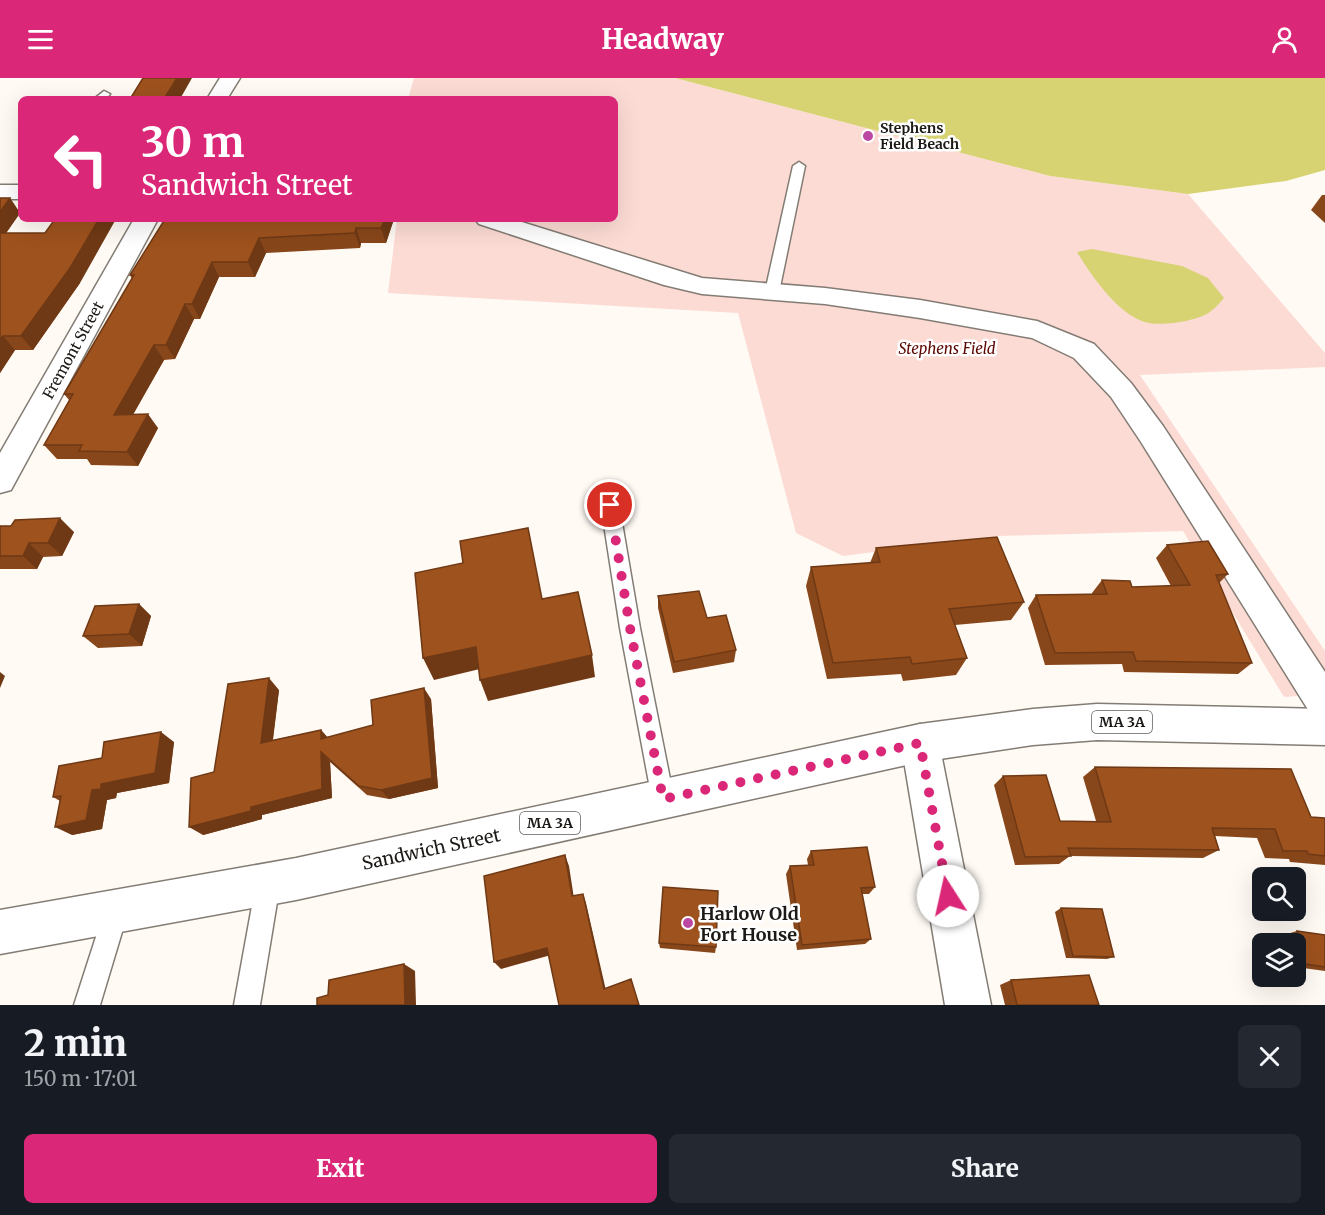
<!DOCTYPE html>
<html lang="en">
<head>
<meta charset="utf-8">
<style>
	body { margin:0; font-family:Merriweather,serif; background:#242831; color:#f1f3f6; height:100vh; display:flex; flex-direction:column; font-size:22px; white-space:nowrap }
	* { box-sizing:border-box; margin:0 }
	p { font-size:20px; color:#9ea1a6 }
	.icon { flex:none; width:33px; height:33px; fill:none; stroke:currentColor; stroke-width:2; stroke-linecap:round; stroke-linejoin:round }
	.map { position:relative; height:927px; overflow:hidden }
	.side { display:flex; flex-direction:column; background:#171b24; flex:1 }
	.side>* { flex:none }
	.top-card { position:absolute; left:18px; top:18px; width:600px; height:126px; border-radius:9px; box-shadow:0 6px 24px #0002; background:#db2777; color:#fff; overflow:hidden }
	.controls { position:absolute; left:1252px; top:789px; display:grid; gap:12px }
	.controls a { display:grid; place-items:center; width:54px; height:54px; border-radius:9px; background:#171b24; box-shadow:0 6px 24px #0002; font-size:30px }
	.pin { position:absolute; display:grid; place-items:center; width:51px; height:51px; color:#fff; margin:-26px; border:3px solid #fff; border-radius:50%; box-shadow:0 2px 6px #0007 }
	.me { position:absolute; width:66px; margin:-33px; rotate:350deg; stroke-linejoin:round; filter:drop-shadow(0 0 4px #0008) }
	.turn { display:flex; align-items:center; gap:21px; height:126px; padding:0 24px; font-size:27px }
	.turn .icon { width:78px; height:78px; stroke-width:2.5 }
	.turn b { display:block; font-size:42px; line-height:51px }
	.round { display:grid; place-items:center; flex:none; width:63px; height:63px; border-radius:9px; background:#242831 }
	.summary { display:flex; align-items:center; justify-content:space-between; height:102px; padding:0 24px }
	h1 { font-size:36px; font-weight:800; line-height:45px }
	.cta { display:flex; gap:12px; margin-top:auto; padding:12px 24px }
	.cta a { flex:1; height:69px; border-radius:9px; background:#db2777; color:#fff; font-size:24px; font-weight:800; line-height:69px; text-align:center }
	.cta a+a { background:#242831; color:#f1f3f6 }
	header { display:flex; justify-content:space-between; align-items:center; height:78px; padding:0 24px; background:#db2777; color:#fff; font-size:27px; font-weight:800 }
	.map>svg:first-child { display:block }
	.green { fill:#fcdbd4 }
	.water { fill:#d7d272 }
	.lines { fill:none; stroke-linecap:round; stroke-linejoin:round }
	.lane-casing { stroke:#837c74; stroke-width:3 }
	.street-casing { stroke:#837c74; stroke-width:3 }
	.primary-casing { stroke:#837c74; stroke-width:3 }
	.lane { fill:#fff; fill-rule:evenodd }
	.street { fill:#fff; fill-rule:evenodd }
	.primary { fill:#fff; fill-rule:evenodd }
	.wall { fill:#88471a }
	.shaded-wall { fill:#6f3915 }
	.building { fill:#9e521e; stroke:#6f3915; stroke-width:1.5 }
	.route { stroke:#db2777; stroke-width:10; stroke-dasharray:0 18 }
	.poi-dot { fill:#bb49a4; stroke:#fff; stroke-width:2 }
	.labels { text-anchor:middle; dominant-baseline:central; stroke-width:5; stroke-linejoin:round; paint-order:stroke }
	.far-poi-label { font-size:14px; font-weight:bold; fill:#1c1916; stroke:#fff; text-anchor:start }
	.shield { fill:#fff; stroke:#605e5c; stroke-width:1.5 }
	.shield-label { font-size:14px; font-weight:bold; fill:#1c1916 }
	.park-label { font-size:15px; font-style:italic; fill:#5c0600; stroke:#fff }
	.street-label { font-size:15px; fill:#1c1916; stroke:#fff }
	.near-street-label { font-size:18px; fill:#1c1916; stroke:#fff }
	.near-poi-label { font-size:18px; font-weight:bold; fill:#1c1916; stroke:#fff; text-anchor:start }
</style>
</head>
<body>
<header><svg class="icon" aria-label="menu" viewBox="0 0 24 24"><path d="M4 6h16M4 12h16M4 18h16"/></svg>Headway<svg class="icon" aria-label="person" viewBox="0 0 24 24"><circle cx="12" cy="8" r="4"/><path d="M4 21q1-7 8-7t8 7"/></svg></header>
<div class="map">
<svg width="1325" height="927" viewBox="0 0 1325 927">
	<rect width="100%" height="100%" fill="#fffaf4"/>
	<path class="green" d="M414,0H675L1050,98L1188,116L1325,275V289L1140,297L1325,573V616L1284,619L1183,453L998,458L843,478L796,455L738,235L388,215L397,141H615V21H408Z"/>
	<path class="water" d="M675,0H1325V92L1286,103L1188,116L1050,98Z
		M1092,171L1182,188L1208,200L1224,220C1210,236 1206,238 1186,243C1175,245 1160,247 1149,245C1120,240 1091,197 1077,174Z"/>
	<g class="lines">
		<defs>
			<path id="lane" d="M104,13L110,16L106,21H94Z
				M799,84L805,88L779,214L772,219L765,214L793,88Z
				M610,420L616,422L619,427L640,550L674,721L671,729L663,732L655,729L652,721L620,550L601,427L604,422Z
				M268,794L276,798L280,806L260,927H234L256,806L260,798Z
				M116,822L124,826L128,834L100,927H74L104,834L108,826Z"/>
			<path id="street" d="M220,0H240L227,21H207Z
				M0,107H21V121H0Z
				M134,141H158L11,412L0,415V375Z
				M475,141H512L702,200L825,210L920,222L1037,243L1094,266L1131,305L1163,348L1325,594V643L1312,638L1141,364L1111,319L1074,280L1032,260L920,240L825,226L702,216L664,207L479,146Z
				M920,646L934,652L939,665L991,927H945L901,665L906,652Z"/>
			<path id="primary" d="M1097,626L1325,631V667L1097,662L1033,667L920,684L296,822L0,876V832L296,780L920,646L1033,631Z"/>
		</defs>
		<use href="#lane" class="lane-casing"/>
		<use href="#street" class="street-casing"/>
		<use href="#primary" class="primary-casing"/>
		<use href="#lane" class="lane"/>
		<use href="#street" class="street"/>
		<use href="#primary" class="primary"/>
	</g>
	<path class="wall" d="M1322,117H1325V145L1311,132Z
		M0,120H10L20,135L6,155L80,205L33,272H15L0,295Z
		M165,141H394L386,165H361L360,170L266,175L255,199H219L200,241H194L175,281L164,282L133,336L158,350L138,388L91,387L87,381H57L44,367L69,322L64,316L132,201L130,197Z
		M0,448L74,454L62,478L43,479L37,491H0Z
		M1167,467L1228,496L1219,505L1252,585L1238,596L1124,594L1122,586L1045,587L1028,530L1036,517L1092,516V515L1102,502L1132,509L1171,508L1156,480Z
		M876,470L1024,524L1011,542L955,547L967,580L956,597L903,603L901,596L827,601L806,508L811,489L870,485Z
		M658,518L707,540L736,572L734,584L673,595L658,530Z
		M139,526L151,538L142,568L98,570L83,558Z
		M279,612L273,662L321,652L328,660L373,647L431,621L438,710L389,721L367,717L330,684L332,720L262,737V741L203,757L214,694Z
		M174,664L169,705L117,715L116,720L107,722L102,751L72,757L60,723L53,719L102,680Z
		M1095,689L1311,739L1325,740V787L1290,784L1289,781L1265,780L1257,760L1215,758L1219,772L1203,780L1070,778L1059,786L1015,787L994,707L1003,698L1060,743H1096L1083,699Z
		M811,773L875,809L869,816H862L871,861L865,866L797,872L786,796L790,788L808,787L807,781Z
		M1061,830L1114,879L1107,881L1066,880L1055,834Z
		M1297,853L1325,857V893L1296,889V866H1289L1287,856Z
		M659,865L716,869L715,875L660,870Z
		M1011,902L1099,927H1005L1000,907Z"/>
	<path class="shaded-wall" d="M177,0H192L180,21H164Z
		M10,120L20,135L0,164V134Z
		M99,141H116L80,205L33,272L21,258Z
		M385,141H394L386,165L381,150Z
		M356,150L361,165L360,170L355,155Z
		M259,160L266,175L255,199L248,184Z
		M212,184L219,199L200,241L192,226Z
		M185,226L194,241L175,281L166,267Z
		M3,258L15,272L0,295V262Z
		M154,267L164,282L125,351L114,337Z
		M148,336L158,350L138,388L127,374Z
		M60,440L74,454L62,478L48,465Z
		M29,465L43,479L37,491L23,478Z
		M139,526L151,538L142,568L129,556Z
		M476,569L484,590L434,602L423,580Z
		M592,577L595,599L488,623L480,602Z
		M0,594L5,598L0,610Z
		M269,600L279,612L271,675L261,665Z
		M424,610L431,621L438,710L389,721L381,712Z
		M321,652L330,662L321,661Z
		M161,654L174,664L169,705L117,715L116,720L107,722L102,751L72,757L55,749L92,712L101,706Z
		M321,674L330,684L332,720L262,737V741L203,757L189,749L251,729Z
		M565,777L569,788L575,827L572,818Z
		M583,816L586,825L607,917L604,911Z
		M547,870L551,877L501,891L494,884Z
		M404,886L415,893L416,927H405Z"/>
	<path class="building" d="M143,0H177L164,21H130Z
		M0,120H10L0,134Z
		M55,141H99L70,190L21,258H3L0,262V155H45Z
		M165,141H385L381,150H356L355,155L259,160L248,184H212L192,226H185L166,267H154L114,337L148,336L127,374L79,373L82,367H44L73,316H64L134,197H130Z
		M60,440L48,465H29L23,478H0V448H11L15,442Z
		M528,450L542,521L578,514L592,577L480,602L476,569L423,580L415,495L463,485L460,463Z
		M997,459L1024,524L949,531L967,580L912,586L910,579L833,585L811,489L880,484L876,470Z
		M1208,463L1228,496L1216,497L1252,585L1136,583L1133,574L1055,575L1036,517L1107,516L1102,502L1130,503L1132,509L1190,507L1167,467Z
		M699,513L707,540L726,537L736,572L674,584L658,518Z
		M139,526L129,556L83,558L95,528Z
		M269,600L261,665L321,652V661L373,647L371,622L424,610L432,700L381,712L359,708L321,674L322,711L251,729V733L189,749L191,700L214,694L228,606Z
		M161,654L155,695L101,706V711L92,712L86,742L55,749L61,718L53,719L59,688L102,680L104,664Z
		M1095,689L1291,691L1311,739L1325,740V778L1308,776L1307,773H1283L1275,751L1212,750L1219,772L1068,770L1071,778L1025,779L1003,698L1046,697L1060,743L1111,744Z
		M867,769L875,809L861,810L871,861L802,867L790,788L814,787L811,773Z
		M565,777L572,818L583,816L604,911L631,901L639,927H559L547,870L494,884L484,798Z
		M663,809L718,813L716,869L659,865Z
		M1061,830L1102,831L1114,879L1073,878Z
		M1297,853L1325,857V889L1305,886Z
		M404,886L405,927H317V920L328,917L329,902Z
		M1089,897L1099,927H1017L1011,902Z"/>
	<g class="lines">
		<path class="route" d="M610,427L630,550L663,721L920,665L948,818"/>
	</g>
	<g class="poi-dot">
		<circle cx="868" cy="58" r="6"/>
		<circle cx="688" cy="845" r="6"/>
	</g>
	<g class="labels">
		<g class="far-poi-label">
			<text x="880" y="50">Stephens<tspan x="880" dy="16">Field Beach</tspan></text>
		</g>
		<g class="shield">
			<rect x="1092" y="633" width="60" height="22" rx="4.5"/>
			<rect x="520" y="734" width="60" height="22" rx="4.5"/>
		</g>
		<g class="shield-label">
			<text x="1122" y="644">MA 3A</text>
			<text x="550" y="745">MA 3A</text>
		</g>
		<g class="park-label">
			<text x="947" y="270">Stephens Field</text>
		</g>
		<g class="street-label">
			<text transform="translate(73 272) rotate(-61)">Fremont Street</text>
		</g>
		<g class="near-street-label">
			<text transform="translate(431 771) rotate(-12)">Sandwich Street</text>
		</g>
		<g class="near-poi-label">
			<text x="700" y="835">Harlow Old<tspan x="700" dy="21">Fort House</tspan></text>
		</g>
	</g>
</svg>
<div class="controls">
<a><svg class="icon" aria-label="search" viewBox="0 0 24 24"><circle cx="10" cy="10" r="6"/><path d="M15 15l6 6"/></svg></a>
<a><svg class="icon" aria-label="layers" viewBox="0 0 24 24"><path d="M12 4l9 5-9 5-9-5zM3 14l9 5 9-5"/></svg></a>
</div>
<div class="pin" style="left:610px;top:427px;background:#d93025"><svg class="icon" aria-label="arrive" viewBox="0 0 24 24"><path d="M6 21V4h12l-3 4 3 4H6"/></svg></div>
<svg class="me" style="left:948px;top:818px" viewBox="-20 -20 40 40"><circle r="19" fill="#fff"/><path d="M0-13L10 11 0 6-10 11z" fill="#db2777"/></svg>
<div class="top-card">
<div class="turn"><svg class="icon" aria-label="left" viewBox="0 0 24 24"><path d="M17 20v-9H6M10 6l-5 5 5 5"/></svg><div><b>30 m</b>Sandwich Street</div></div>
</div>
</div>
<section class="side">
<div class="summary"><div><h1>2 min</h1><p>150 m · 17:01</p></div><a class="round"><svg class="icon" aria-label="close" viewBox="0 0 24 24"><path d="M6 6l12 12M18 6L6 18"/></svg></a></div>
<div class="cta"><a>Exit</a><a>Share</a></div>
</section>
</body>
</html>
